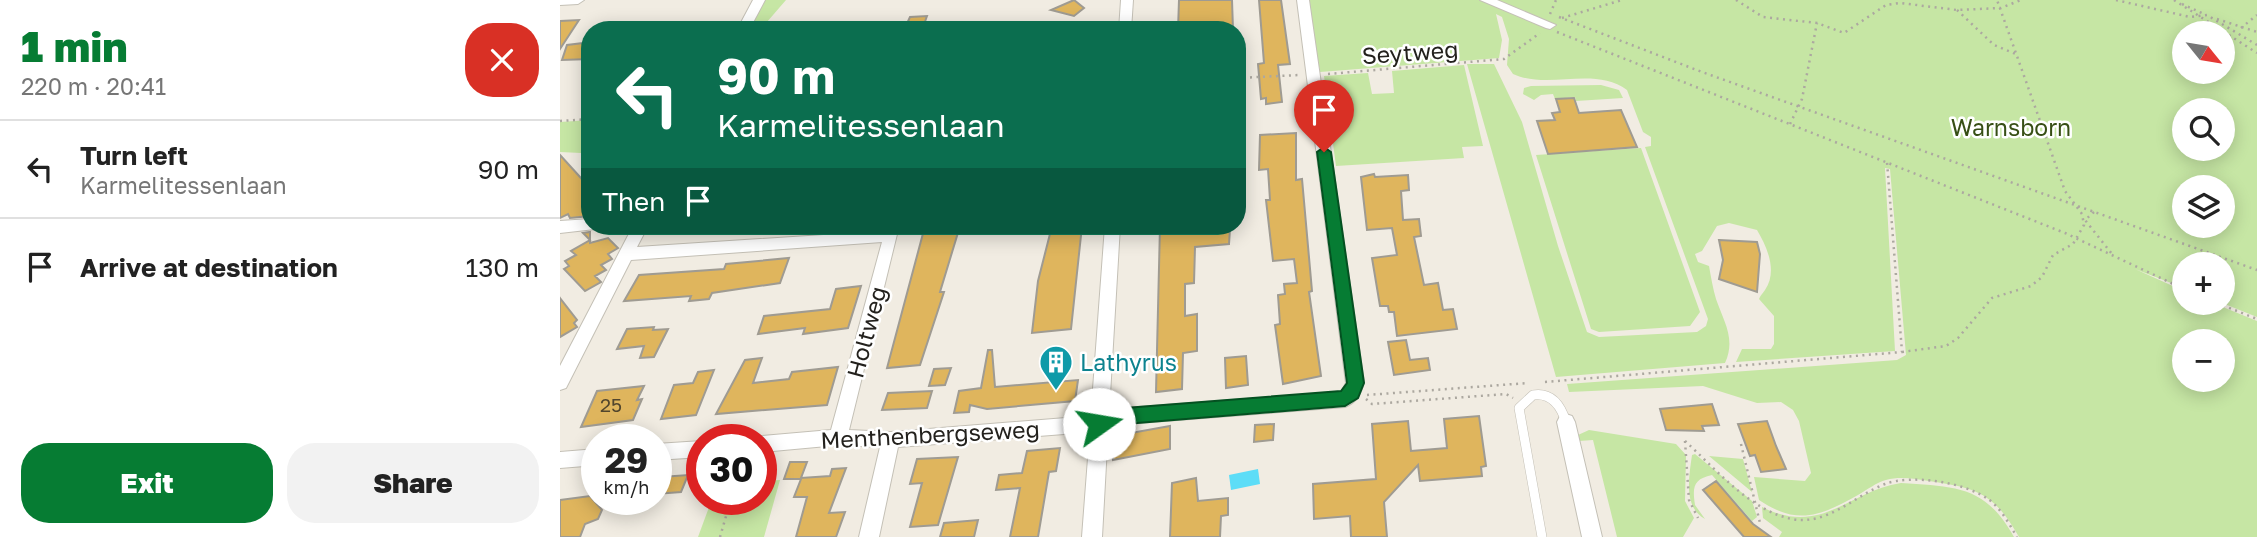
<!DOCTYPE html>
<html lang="en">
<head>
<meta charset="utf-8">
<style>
	body { margin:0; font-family:"Golos Text",sans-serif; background:#f2f2f2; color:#222; height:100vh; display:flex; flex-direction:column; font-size:26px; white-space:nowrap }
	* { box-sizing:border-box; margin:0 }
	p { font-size:23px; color:#767676 }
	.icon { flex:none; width:38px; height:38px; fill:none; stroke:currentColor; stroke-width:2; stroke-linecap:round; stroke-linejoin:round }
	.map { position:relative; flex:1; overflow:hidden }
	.panel { display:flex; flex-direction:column; background:#fff; width:560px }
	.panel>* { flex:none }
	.hud { position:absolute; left:21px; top:21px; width:665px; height:214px; border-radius:28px; box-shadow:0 4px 18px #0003; background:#0b6e4f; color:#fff; overflow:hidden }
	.needle { width:46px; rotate:120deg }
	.tools { position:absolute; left:1612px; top:21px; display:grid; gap:14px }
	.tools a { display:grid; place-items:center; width:63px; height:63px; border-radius:50%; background:#fff; box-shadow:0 4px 18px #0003; font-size:35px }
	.speed { position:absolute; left:21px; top:424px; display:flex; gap:14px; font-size:35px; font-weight:700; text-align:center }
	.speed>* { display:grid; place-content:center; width:91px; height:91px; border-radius:50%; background:#fff; box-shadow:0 4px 18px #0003; line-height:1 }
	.speed small { font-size:18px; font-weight:400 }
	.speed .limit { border:10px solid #d22; background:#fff; color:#111 }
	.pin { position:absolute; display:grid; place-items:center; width:60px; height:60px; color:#fff; margin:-72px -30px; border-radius:50% 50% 50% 0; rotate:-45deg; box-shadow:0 0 7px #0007 }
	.pin .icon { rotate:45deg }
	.me { position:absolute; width:77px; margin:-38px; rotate:77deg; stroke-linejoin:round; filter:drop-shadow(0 0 5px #0008) }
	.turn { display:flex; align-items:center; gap:24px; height:147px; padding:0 21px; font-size:32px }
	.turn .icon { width:91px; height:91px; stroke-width:2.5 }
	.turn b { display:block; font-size:49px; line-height:60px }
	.then { display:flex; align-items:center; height:66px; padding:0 21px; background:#0003; gap:14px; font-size:26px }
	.round { display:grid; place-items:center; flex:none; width:74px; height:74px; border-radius:28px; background:#f2f2f2 }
	.summary { display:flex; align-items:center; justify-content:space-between; height:119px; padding:0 21px }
	h1 { font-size:42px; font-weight:800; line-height:52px; color:#067c33 }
	.cta { display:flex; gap:14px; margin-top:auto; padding:14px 21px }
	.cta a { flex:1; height:80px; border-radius:28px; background:#067c33; color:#fff; font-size:28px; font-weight:800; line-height:80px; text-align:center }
	.cta a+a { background:#f2f2f2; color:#222 }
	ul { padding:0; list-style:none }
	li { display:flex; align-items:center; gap:21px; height:98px; padding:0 21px; border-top:2px solid #e0e0e0 }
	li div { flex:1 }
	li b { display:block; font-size:26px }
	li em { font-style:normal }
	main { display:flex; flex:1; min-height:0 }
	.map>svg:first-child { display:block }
	.green { fill:#c6e6a4; fill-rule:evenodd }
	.water { fill:#5dddf7 }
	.building { fill:#dfb55d; stroke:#9f9b92; stroke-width:2 }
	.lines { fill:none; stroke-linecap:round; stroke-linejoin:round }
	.service-casing { stroke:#c4c0b6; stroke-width:10 }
	.minor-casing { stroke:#c4c0b6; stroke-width:2 }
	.path { stroke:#aca8a0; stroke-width:2.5; stroke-dasharray:2 4.5; stroke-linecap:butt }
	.service { stroke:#fff; stroke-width:9 }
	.minor { fill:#fff; fill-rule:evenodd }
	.route { fill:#067c33; stroke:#045121; stroke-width:2 }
	.labels { text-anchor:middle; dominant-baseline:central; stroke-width:5; stroke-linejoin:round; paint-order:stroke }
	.number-label { font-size:19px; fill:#52462d }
	.street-label { font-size:23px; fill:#23211d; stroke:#fff }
	.park-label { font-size:23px; fill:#374f15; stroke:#fff }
	.culture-label { font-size:23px; fill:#0d838f; stroke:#fff; text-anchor:start }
</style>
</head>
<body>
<main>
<section class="panel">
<div class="summary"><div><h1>1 min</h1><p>220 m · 20:41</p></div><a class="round" style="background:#d93025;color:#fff"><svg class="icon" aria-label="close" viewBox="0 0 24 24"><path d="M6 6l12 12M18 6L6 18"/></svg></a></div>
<ul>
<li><svg class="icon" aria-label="left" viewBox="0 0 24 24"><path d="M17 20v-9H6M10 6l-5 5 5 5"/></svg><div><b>Turn left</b><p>Karmelitessenlaan</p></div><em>90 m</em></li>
<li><svg class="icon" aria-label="arrive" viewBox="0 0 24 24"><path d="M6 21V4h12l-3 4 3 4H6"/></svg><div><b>Arrive at destination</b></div><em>130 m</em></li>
</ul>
<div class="cta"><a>Exit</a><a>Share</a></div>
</section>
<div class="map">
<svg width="1697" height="537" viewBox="0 0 1697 537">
	<rect width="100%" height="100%" fill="#f1ece2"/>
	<path class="green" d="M204,0H226L200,30H188Z
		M748,0H1697V317L1662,303V264H1624V288L1575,269L1624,291V303H1653L1697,321V537H1459C1434,493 1417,488 1369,481C1356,479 1340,476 1326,480C1317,482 1307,490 1298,495C1260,516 1238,526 1199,500L1194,477L1245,481L1251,473L1239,421L1233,410L1221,402L1197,403L1143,386L1009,392L1007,384L1337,360L1346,355L1330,169L1325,168L1335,351L1176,362L1182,349H1211L1214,344V316L1199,299C1200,296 1203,293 1205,290C1218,271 1207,247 1197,230L1169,223L1157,226L1142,251L1135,254L1138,262L1149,266C1151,277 1153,289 1156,299C1164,322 1176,339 1165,363L996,377L907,64H934L962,122L998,246L1027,332L1039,337L1137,332L1146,326L1148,319L1085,147L1091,146V137L1083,132L1067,90C1035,66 988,90 953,74L947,65L949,39L942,17L936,14L942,40L939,58L760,72ZM1624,33H1662V72H1624ZM1624,110H1662V149H1624ZM1624,187H1662V226H1624ZM1624,341H1662V380H1624Z
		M904,65L923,146L902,147L904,158L776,166L764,76L808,73L812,94L834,93L832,71Z
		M1041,85L1059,90L1063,98L1016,101L1015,97L995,99L993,94L981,95L974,100L963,94L964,88L971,86Z
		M30,120V162L21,153L0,152V122Z
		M1081,148L1140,312L1130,326L1039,332L1031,329L976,155Z
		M1029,430L1116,444L1126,455L1125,501L1134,518L1123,537H1057L1033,440L1019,441L1018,435Z
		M1135,454L1192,501L1197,517L1192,521L1152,475C1134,479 1132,486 1135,505L1145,519C1123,507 1129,477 1132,455Z
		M1149,456L1183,459L1192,492Z
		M220,480L204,537H138L152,499H201V481Z
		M1341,483C1396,487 1425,485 1454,537H1219L1222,532L1203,518L1202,507C1262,537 1288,491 1341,483Z"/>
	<path class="water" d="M698,469L700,484L671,490L669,475Z"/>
	<path class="building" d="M514,0L524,8L514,16L491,10Z
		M619,0H672L673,30H618Z
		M699,0H721L730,64L718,65L722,102L706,104V98L701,99L698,64L704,63Z
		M367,16L362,30H344L350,17Z
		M19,20L0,49V21Z
		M30,32V59L2,60L7,45L23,43Z
		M1014,98L1019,113L1061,110L1077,147L988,154L977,121L995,120L992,113L1000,112L996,99Z
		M736,133V180L742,179L752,291L749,292L761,376L723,384L715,325L720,324L718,295L725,294L724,284L737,283L734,259L713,261L706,200H710L708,169L699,170L700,135Z
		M0,155L30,188V216L10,218L8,214L0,218Z
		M814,174L815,177L848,175L849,190L841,191L843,220L859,219L861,236L854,237L864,285L878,283L883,310L893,309L897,329L837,336L834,312H829L828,306H820L812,258L837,255L832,228L807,230L801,177Z
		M365,226H400L380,292H384L360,365L327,368Z
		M492,226H522L511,329L472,333L478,281Z
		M600,226H663V230L670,229L669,244L635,247L634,283L625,284V316L637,314V351L623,353L622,389L596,392Z
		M30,232V243L48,238L58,248L48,254L52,259L41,265L46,270L35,276L41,282L25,291L4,269L9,266L5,261L16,255L11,251L30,240L23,233Z
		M1159,240L1197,242L1200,254L1197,292L1159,279L1163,260Z
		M229,258L220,283L152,293L149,299L129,301L131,296L64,301L79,275L164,269L166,264Z
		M301,286L288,328L243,334L245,328L198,334L204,316L270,309L276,289Z
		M0,298L17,320L14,323L17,327L0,337Z
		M94,327L93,330L108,329L94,357L80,358L84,346L57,349L67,329Z
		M846,340L850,360L868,358L870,370L834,375L828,342Z
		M428,350H432L435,387L518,380L515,401L427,409L410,405L409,412L394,413L399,391L421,388Z
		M686,356L688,385L666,388L665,358Z
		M202,358L193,383L229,379L232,372L278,367L267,405L156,414L185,360Z
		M391,368L385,385L369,386L374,369Z
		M154,370L136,415L101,419L114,385L133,383L138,372Z
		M84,386L77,400L82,399L73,420L21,427L37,391Z
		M372,391L367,408L322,410L328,393Z
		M1152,404L1159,425L1142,426L1144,431L1106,430L1100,409Z
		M919,416L926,466L921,467L922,476L860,481L858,465L824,502L827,537H791L790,516L754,519L753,484L816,479L812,424L848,421L851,451L887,448L884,419Z
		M1207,421L1216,446L1226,469L1201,472L1195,455L1190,456L1178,424Z
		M714,424L713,440L694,442L695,425Z
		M610,426V449L553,460L554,436Z
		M500,448L496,471L489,472L478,537H450L460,488L436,490L439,475L462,473L467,451Z
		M398,457L378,525L350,527L362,483L350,484L357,459Z
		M230,462H247L241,478L270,476L272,469L286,468L269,513L285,512L276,537H236L247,497H234L241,479H224Z
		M128,475L121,492L96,494L101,477Z
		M636,478L638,501L668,498V515L661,516L660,537H610L612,483Z
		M1156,481L1193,524L1211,537H1184L1143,490Z
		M30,496L42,510L38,519L25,524L20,537H0V500Z
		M418,520L414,537H380L384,523Z"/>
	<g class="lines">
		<defs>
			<path id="service" d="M982,537L959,408L973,395C992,392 1001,406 1006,422"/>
			<path id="minor" d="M0,0H24L18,4L0,5Z
				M193,0H205L189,30H177Z
				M561,0H573L571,30H559Z
				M737,0H749L804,383C800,395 797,402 785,407L565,424L548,428L542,537H522L530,432L338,447L319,537H299L320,447L278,445L201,452V439H194L201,436L271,430L322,242L71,260L6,388L0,390V366L73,226H88L77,247L325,231L327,226H339L289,430L331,432L531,416L545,226H560L549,412L565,408L781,392L786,383Z
				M920,0H937L996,25L990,29L986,28Z
				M30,219V226H37L35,229L0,233V221Z
				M1006,414L1012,416L1015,422L1042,537H1022L997,422L1000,416Z
				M142,441V457L96,460V444Z
				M37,449V465L0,468V452Z"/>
		</defs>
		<use href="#service" class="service-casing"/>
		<use href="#minor" class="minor-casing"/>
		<path class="path" d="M1176,0L1203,17L1257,23L1284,33L1326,5L1340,3L1397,10L1441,8L1461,0
			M1556,0L1630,17L1647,15L1697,45
			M1614,0L1697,53
			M1622,4L1644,14
			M1397,10L1434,45L1458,55
			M990,14L996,0
			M999,17L1142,72L1697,270
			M1002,18L1062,0
			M1657,19L1697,32
			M1681,28L1697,15
			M997,32L1505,233L1624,289
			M768,74L944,59L980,33
			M677,78L740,75
			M0,121L30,119
			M1230,124L1242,99L1257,23
			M1534,212L1525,220L1552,254
			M1657,303L1697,319
			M1342,352L1386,346L1398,338L1432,298L1471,286L1482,277L1493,255L1513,244L1524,225L1522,214L1505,191L1437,0
			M985,382L1342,352L1327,162
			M807,395L968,383
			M806,399L812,404L946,394L953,398
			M1125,441C1155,468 1190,511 1232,519C1267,526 1294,496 1325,484C1352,474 1404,482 1428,499C1441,508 1449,524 1457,537
			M1125,441L1129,500L1138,518
			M1181,444L1200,523
			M160,537L171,499"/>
		<use href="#service" class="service"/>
		<use href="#minor" class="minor"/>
	</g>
	<path class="route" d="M764,147L771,152L804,383L798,398L785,406L565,424L539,431L533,429L530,424L533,418L565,408L781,391L787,383L757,152Z"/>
	<defs>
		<symbol id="building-pin" viewBox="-11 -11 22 30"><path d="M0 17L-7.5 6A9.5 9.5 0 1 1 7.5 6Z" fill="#0f9aa8" stroke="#fff"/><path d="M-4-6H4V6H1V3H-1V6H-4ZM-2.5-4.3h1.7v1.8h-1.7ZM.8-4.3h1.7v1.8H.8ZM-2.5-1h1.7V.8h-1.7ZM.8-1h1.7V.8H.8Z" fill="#fff"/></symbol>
	</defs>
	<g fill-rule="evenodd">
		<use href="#building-pin" x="477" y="343" width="38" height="52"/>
	</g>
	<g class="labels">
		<g class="number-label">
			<text x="51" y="404">25</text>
		</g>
		<g class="street-label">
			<text transform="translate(850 52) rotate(-4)">Seytweg</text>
			<text transform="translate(306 332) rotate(-75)">Holtweg</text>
			<text transform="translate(370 434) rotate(-3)">Menthenbergseweg</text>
		</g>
		<g class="park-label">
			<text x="1451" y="127">Warnsborn</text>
		</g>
		<g class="culture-label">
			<text x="520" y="362">Lathyrus</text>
		</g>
	</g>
</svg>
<div class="tools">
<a><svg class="needle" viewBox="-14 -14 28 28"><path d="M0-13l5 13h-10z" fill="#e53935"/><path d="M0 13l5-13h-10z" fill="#767676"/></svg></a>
<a><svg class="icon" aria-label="search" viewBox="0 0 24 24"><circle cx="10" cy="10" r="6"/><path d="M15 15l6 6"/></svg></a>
<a><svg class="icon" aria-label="layers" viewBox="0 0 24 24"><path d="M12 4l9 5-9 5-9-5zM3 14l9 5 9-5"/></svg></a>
<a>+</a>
<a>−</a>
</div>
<div class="speed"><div>29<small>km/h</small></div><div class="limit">30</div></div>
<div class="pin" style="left:764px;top:152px;background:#d93025"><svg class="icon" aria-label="arrive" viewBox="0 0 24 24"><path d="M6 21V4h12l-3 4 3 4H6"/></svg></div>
<svg class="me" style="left:539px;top:424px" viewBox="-20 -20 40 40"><circle r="19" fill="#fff"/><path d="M0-13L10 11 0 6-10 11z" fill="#067c33"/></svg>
<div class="hud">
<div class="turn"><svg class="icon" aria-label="left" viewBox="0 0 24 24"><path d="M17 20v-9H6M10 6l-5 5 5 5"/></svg><div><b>90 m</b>Karmelitessenlaan</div></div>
<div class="then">Then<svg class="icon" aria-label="arrive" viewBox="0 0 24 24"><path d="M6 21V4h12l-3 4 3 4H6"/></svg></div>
</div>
</div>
</main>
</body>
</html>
